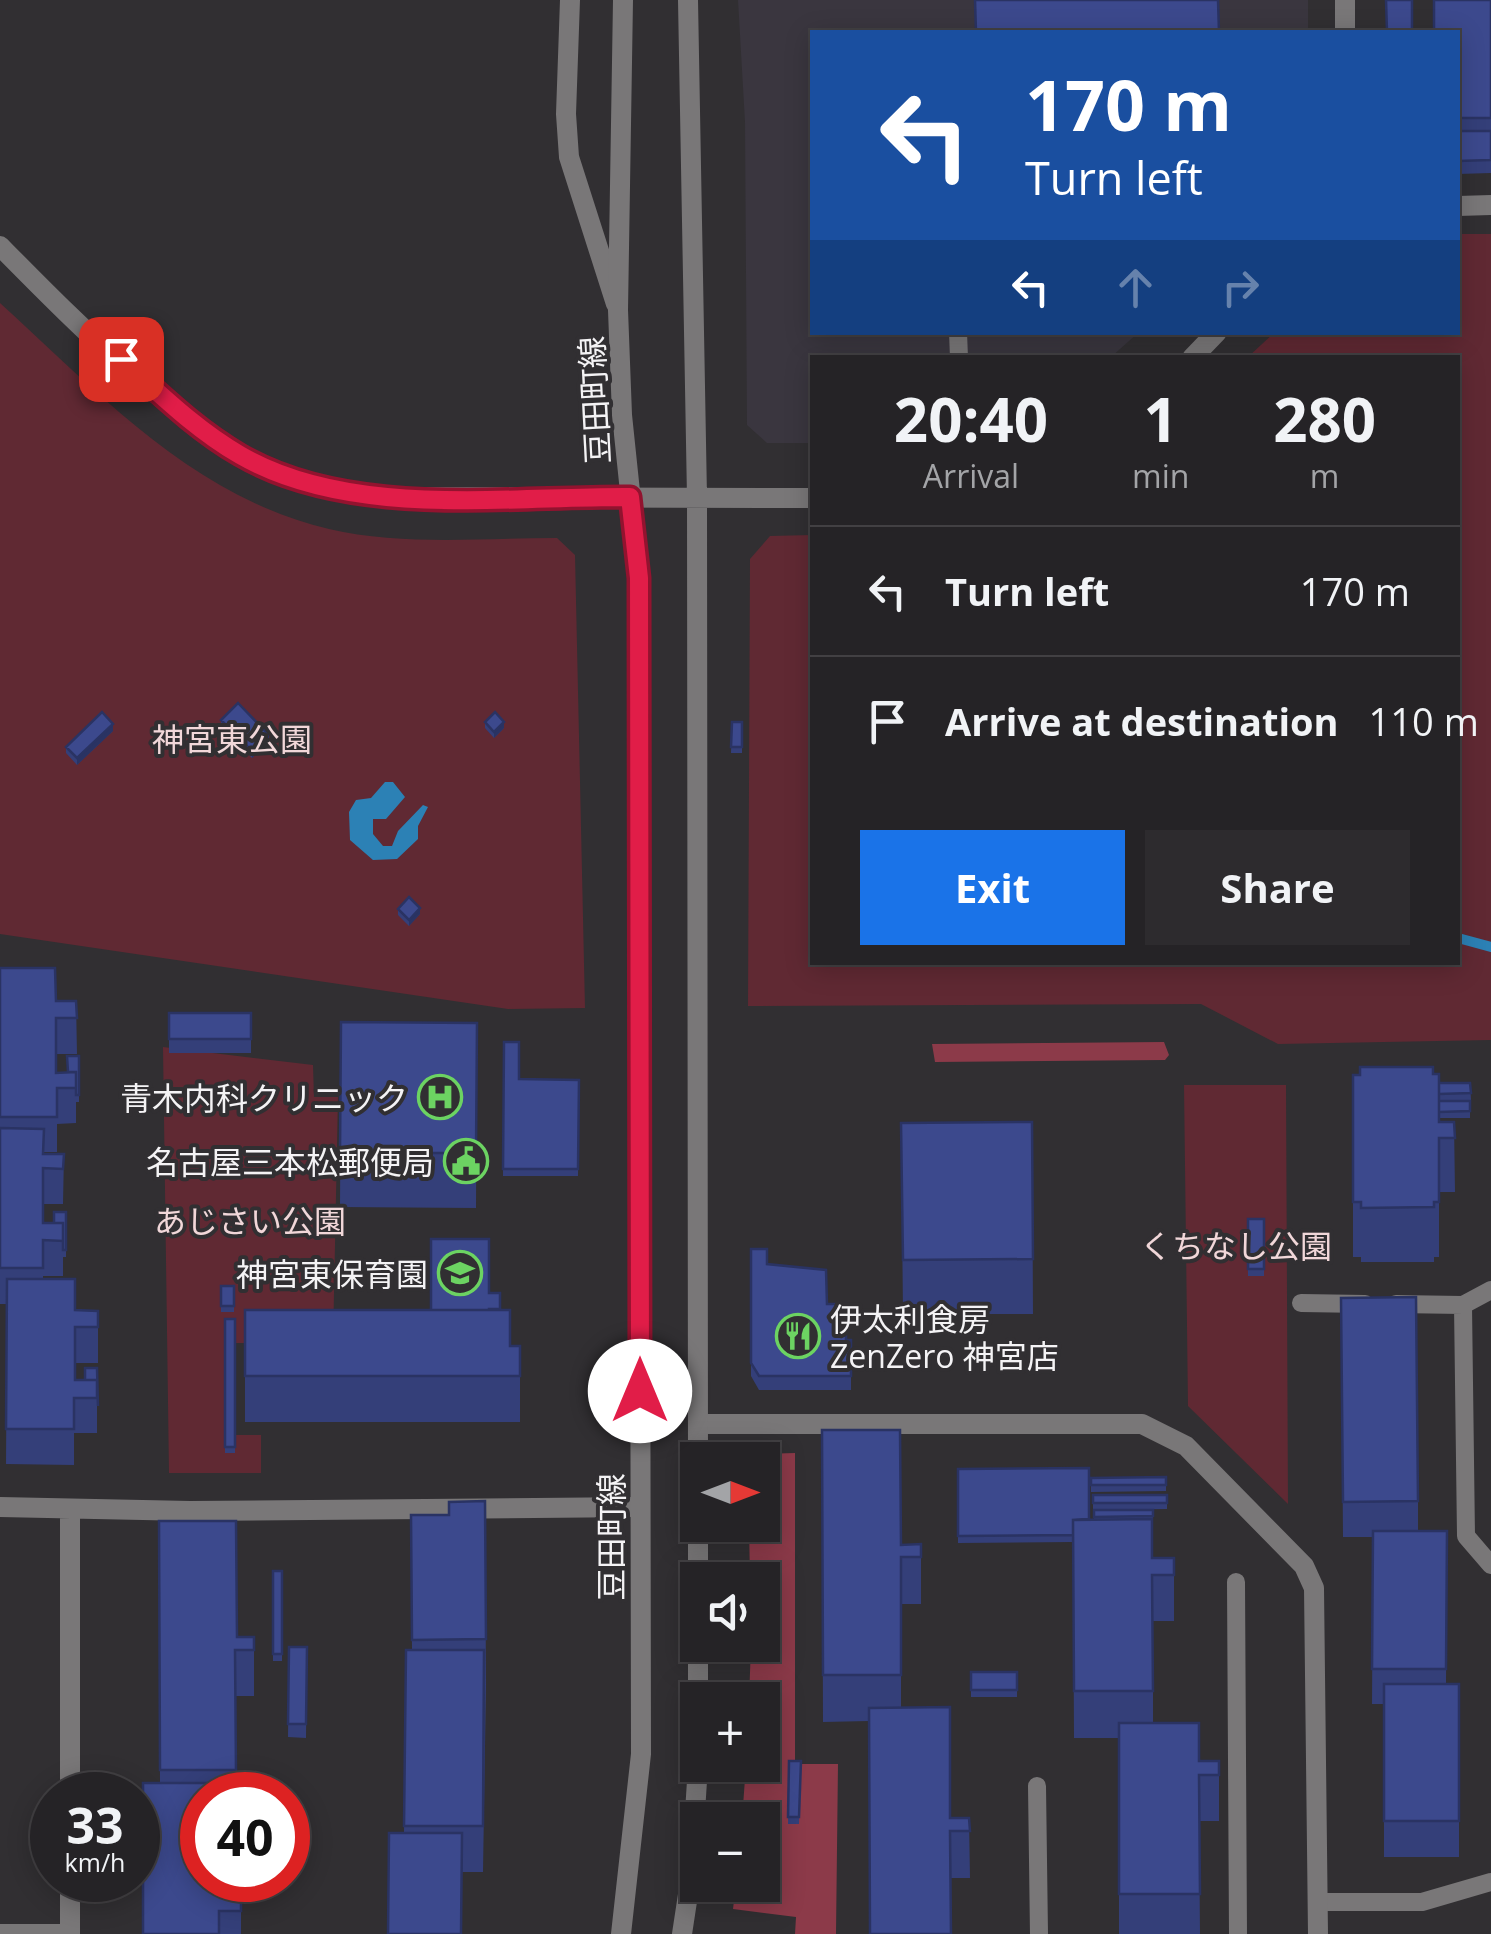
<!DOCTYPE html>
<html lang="en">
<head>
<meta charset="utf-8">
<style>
	body { margin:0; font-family:"Open Sans","Noto Sans JP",sans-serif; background:#2d2b2e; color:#f1f3f6; height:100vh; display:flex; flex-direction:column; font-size:38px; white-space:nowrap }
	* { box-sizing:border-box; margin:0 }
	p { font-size:32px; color:#a3a4a7 }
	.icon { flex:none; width:55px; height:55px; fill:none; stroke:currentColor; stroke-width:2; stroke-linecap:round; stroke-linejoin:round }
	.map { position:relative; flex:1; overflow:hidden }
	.side { position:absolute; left:810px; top:355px; width:650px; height:610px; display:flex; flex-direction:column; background:#252326; border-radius:0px; box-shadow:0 5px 25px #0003,0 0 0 2px #424043 }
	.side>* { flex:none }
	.guide { position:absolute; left:810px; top:30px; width:650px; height:305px; border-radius:0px; box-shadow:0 5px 25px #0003,0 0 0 2px #424043; background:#1a4fa0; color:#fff; overflow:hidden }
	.needle { width:65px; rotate:90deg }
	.fabs { position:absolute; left:680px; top:1442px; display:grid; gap:20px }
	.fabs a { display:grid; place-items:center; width:100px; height:100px; border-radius:0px; background:#252326; box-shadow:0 5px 25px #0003,0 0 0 2px #424043; font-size:50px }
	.speed { position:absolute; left:30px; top:1772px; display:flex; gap:20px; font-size:50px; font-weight:700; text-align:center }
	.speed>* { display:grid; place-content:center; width:130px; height:130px; border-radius:50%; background:#252326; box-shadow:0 5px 25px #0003,0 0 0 2px #424043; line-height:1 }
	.speed small { font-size:25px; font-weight:400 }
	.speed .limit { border:15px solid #d22; background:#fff; color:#111 }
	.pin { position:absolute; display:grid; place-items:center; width:85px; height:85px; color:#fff; margin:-42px; border-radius:20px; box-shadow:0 5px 15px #0006 }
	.me { position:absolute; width:110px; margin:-55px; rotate:0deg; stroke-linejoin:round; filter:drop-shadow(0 0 8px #0008) }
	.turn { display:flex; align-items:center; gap:35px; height:210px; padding:0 50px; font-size:45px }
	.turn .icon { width:130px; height:130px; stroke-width:2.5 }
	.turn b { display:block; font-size:70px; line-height:85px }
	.lanes { display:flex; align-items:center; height:95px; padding:0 50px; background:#0003; justify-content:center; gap:50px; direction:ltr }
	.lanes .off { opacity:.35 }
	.eta { display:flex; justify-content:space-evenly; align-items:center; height:170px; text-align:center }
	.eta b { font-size:60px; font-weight:700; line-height:70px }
	.primary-button { display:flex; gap:20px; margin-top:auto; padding:20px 50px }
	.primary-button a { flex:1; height:115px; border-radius:0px; background:#1a73e8; color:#fff; font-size:40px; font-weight:700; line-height:115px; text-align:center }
	.primary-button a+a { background:#2d2b2e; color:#f1f3f6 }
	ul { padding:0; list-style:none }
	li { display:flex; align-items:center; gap:30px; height:130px; padding:0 50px; border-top:2px solid #424043 }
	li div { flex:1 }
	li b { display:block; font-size:38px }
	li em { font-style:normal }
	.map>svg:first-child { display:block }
	.built { fill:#3a363f }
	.green { fill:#602933 }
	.forest { fill:#8c3a49 }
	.water { fill:#2c81b5 }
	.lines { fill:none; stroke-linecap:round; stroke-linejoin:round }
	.stream { stroke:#2c81b5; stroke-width:10 }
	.service { stroke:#797778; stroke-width:18 }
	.minor { stroke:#797778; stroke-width:20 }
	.tertiary { stroke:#797778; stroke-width:20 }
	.wall { fill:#343f79 }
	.shaded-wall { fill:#2a3363 }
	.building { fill:#3c498d; stroke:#2a3363; stroke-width:2.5 }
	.route-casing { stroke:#92132f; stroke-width:25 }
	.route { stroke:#e11d48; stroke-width:18 }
	.labels { text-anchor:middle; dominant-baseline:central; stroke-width:8; stroke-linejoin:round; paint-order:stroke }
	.street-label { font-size:32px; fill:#f4f3f5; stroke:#312f32 }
	.park-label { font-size:32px; fill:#f1d7d9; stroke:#312f32 }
	.poi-label { font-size:32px; fill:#f4f3f5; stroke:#312f32; text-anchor:end }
</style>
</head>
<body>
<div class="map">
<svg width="1491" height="1934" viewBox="0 0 1491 1934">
	<rect width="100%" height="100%" fill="#312f32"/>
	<path class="built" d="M738,0H1308V32H812V332L1138,333L1111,357L812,358V443H767L747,425L745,122Z"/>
	<path class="green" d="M1458,234H1491V1040L1278,1044L1201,1004L748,1006L750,559L770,536L812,535V962H1458V358L1248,357L1274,333L1458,332Z
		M0,303C99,393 193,497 329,529C402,546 482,538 557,538L575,555L585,1008L508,1009L0,934Z
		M163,1047L313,1065L314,1097H338L333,1343H229V1435H261V1473H169Z
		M1184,1085H1286L1288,1504L1188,1406Z"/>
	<path class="forest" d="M1164,1042L1169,1055L1165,1060L935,1062L932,1044Z
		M795,1453V1764H838L836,1934H795L796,1917L733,1909L736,1885H762V1820H742L746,1765H762V1700H749L751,1645H762V1580H750L749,1525H762V1460H754L761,1454Z"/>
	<path class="water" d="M385,782H393L405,797L386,819H373V834L383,846H392L398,831L423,805L428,807L418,826V839L397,859L373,860L350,840L349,812L356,800L371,798Z"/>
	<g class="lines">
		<path class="stream" d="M1458,938L1491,947"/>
		<path class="service" d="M958,332L959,358
			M1301,1303L1365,1304
			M1396,1304L1463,1305L1491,1290
			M1463,1305L1466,1536L1491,1565
			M1236,1582L1238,1934
			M1037,1786L1039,1934
			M1318,1902H1422L1491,1882
			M0,1933H70"/>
		<path class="minor" d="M570,0L566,114L569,157L616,304
			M698,1424H1142L1186,1446L1304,1566L1314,1588L1318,1934
			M0,1507L190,1511L640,1507
			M70,1509V1795
			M70,1880V1934"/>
		<path class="tertiary" d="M688,0L697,497L698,1460
			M1345,0V32
			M1458,206L1491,205
			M0,246C74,321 191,441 289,478C322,490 359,494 394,497L812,498
			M1192,358L1217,332
			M698,1525V1580
			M698,1645V1700
			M621,1934L641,1754L639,578L622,415L618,310L623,0
			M682,1934L691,1875L698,1765"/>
	</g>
	<path class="wall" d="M1491,0V173L1458,174V32Z
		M221,720L269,742L252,758L221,727Z
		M485,722L504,728L494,738L485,728Z
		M732,722H742V753H731Z
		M113,731L77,765L66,753V747Z
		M398,909L420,914L409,926L398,915Z
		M0,968L56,1001H76L77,1054H56V1073L67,1072L79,1056V1102H76V1123L57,1124V1152H44V1154H64L63,1204H43V1223H54L66,1212V1257H63V1276H43V1279L75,1310L98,1311V1363H75V1380H85L97,1368V1433H74V1465L6,1464L7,1304H0Z
		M169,1013H251V1053H169Z
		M341,1022L477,1023L476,1208L340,1207Z
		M504,1042L519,1079L579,1080L578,1176H503Z
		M1433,1074L1439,1083H1470L1471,1100H1439L1470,1101V1118H1439V1122H1454L1455,1192H1439V1257H1434V1262H1361V1257H1353V1075Z
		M1032,1122L1033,1314H903L901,1123Z
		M1248,1219H1264V1276H1248Z
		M751,1249L767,1264L827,1304L846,1340H851V1390H759L751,1376Z
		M221,1286H234V1312H221Z
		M489,1293H500V1310L510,1346H520V1422H245V1310H431Z
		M1341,1298L1418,1501V1531H1447L1446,1684H1459V1857H1384V1704H1372L1373,1537H1343Z
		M225,1319H235V1453H225Z
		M822,1430L901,1545L921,1544V1604H901V1708L950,1818H969L970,1878H951L869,1721L823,1722Z
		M958,1469L1089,1519H1094V1510H1153L1152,1558H1174V1621H1153V1723L1199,1761H1219V1821H1199L1200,1934H1119V1738H1074L1073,1542L958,1543Z
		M1166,1477V1491L1091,1492V1478Z
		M1093,1495H1167V1509L1093,1510Z
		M485,1501L486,1685L483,1872H462L404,1833L406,1650H412L411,1515H449Z
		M159,1521L237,1637H254V1696H235L236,1795H202L220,1894H241V1934H143L160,1783Z
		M273,1571H282V1661H273Z
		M289,1647H307L306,1738L288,1737Z
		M971,1672H1017V1697H971Z
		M789,1761H801L799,1824H788Z"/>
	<path class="shaded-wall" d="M504,722V728L494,738V732Z
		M113,724V731L77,765V758Z
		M269,735V742L252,758V751Z
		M420,908V914L409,926V920Z"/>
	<path class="building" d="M975,0H1218L1219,32H976Z
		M1386,0H1412V32H1387Z
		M1434,0H1491V118H1458V32H1434Z
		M1458,131H1491V160L1458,161Z
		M238,703L269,735L252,751L221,720Z
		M102,712L113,724L77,758L66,747Z
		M495,712L504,722L494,732L485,722Z
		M732,722H742V747H731Z
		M409,897L420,908L409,920L398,909Z
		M0,968H55L56,1001H76L77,1018H56V1073L76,1072V1088H57V1117H0Z
		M169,1013H251V1039H169Z
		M341,1022L477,1023L476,1153H340Z
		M504,1042H519V1079L579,1080L578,1169H503Z
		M67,1056H79V1095H76V1072H68Z
		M1360,1067H1433V1074H1439V1122H1454L1455,1138H1439V1202H1434V1207L1361,1208V1202H1353V1075H1360Z
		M1439,1083H1470L1471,1093L1439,1094Z
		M1439,1101H1470V1111L1439,1112Z
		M1032,1122L1033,1259L903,1260L901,1123Z
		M0,1128L44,1129L43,1154H64L63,1169L43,1168V1223H63V1241L43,1240V1268H0Z
		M54,1212H66V1250H63V1223H54Z
		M1248,1219H1264V1269H1248Z
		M431,1239H489V1293H500V1309H489V1310H431Z
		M751,1249H767V1264L826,1270L827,1304H846V1340H851V1376H759L751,1363Z
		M7,1279H75V1310L98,1311V1327H75V1380H97V1398H74V1429H6Z
		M221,1286H234V1306H221Z
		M1416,1297L1418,1501L1343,1502L1341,1298Z
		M245,1310H510V1346H520V1376H245Z
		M225,1319H235V1447H225Z
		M85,1368H97L98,1406L97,1380H85Z
		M822,1430H900L901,1545L921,1544V1557H901V1675H823Z
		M1089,1468V1519L1073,1520V1535L958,1536V1469Z
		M1166,1477V1485H1091V1478Z
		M1093,1495H1167V1503H1093Z
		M485,1501L486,1639L412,1640L411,1515H449V1502Z
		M1094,1510H1153V1516L1094,1517Z
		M1152,1519V1558H1174V1575H1152L1153,1691H1074L1073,1520Z
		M159,1521H236L237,1637H254V1650H235L236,1770H160Z
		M1373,1531H1447L1446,1669H1372Z
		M273,1571H282V1654H273Z
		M289,1647H307L306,1724H288Z
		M406,1650H484L483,1826H404Z
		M971,1672H1017V1690H971Z
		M1384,1684H1459V1821H1384Z
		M950,1707V1818H969L970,1831H950L951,1934H870L869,1708Z
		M1119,1723H1199V1761H1219V1775H1199L1200,1894H1119Z
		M789,1761H801L799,1817H788Z
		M143,1783H221V1795H202V1880H220V1894H241V1911H219V1934H143Z
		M389,1833H462L461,1934H388Z"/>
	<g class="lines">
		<defs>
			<path id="route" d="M121,359C159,393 195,429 240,455C350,519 507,496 630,497L639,578L640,1391"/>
		</defs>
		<use href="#route" class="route-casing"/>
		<use href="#route" class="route"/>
	</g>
	<defs>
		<symbol id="hospital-ring" viewBox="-11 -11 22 22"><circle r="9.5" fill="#312f32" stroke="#6cd362" stroke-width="1.5"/><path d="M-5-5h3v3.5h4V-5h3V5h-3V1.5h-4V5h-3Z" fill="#6cd362"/></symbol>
		<symbol id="civic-ring" viewBox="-11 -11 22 22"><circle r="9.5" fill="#312f32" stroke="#6cd362" stroke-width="1.5"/><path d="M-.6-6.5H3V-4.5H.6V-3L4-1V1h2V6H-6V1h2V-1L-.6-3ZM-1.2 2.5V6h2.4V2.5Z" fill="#6cd362"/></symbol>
		<symbol id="school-ring" viewBox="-11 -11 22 22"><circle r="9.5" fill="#312f32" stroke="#6cd362" stroke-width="1.5"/><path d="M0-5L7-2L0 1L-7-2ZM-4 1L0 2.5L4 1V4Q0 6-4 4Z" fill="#6cd362"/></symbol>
		<symbol id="restaurant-ring" viewBox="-11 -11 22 22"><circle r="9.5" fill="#312f32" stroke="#6cd362" stroke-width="1.5"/><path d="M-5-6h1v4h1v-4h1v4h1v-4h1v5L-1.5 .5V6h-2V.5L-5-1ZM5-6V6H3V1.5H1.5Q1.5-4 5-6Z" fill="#6cd362"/></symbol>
	</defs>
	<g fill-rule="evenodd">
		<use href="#hospital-ring" x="415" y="1072" width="50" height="50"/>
		<use href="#civic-ring" x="441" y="1136" width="50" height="50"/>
		<use href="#school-ring" x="435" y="1248" width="50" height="50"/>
		<use href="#restaurant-ring" x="773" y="1311" width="50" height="50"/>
	</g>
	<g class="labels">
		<g class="street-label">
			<text transform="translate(594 400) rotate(-93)">豆田町線</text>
			<text transform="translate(610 1537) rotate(-90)">豆田町線</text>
		</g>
		<g class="park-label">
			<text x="232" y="738">神宮東公園</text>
			<text x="250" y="1220">あじさい公園</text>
			<text x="1236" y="1245">くちなし公園</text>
		</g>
		<g class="poi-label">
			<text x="408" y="1097">青木内科クリニック</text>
			<text x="434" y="1161">名古屋三本松郵便局</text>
			<text x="428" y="1273">神宮東保育園</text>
			<text x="830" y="1318" text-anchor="start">伊太利食房<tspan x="830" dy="37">ZenZero 神宮店</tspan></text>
		</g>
	</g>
</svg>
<div class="fabs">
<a><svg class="needle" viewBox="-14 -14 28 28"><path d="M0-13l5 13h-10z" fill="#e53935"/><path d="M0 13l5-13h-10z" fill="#a3a4a7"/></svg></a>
<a><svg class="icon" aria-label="sound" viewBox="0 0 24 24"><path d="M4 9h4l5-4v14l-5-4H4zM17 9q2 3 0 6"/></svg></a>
<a>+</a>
<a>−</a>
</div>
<div class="speed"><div>33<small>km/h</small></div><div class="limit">40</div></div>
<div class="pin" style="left:121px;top:359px;background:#d93025"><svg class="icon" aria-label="arrive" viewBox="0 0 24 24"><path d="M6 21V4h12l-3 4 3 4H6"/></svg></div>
<svg class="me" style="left:640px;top:1391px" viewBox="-20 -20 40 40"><circle r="19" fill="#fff"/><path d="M0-13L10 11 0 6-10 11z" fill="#e11d48"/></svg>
<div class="guide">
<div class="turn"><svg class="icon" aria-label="left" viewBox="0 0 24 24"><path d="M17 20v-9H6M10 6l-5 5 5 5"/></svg><div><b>170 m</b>Turn left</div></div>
<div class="lanes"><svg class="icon" aria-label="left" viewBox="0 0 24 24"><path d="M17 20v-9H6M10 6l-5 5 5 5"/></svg><svg class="icon off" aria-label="ahead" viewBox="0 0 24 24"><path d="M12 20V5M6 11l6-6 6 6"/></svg><svg class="icon off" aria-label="right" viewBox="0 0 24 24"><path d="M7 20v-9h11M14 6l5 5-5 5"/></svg></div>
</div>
<section class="side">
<div class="eta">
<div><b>20:40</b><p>Arrival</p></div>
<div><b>1</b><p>min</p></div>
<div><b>280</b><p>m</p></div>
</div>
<ul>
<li><svg class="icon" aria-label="left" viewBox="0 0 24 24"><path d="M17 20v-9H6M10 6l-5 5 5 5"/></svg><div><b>Turn left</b></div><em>170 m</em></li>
<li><svg class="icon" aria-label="arrive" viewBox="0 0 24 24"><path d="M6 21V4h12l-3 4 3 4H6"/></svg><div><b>Arrive at destination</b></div><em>110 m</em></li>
</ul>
<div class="primary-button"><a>Exit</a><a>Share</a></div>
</section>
</div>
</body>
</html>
